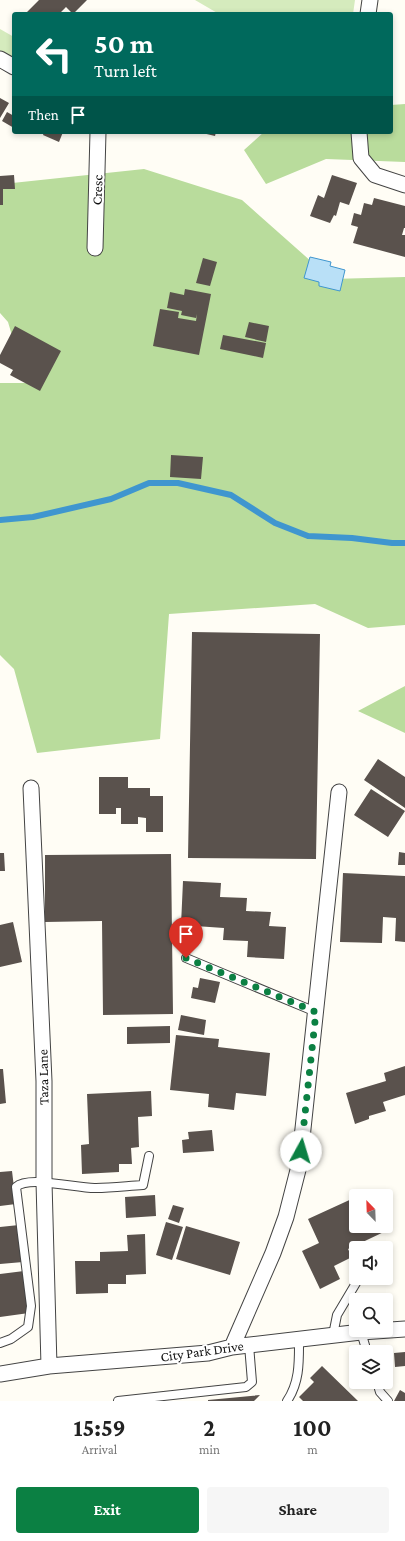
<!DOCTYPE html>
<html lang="en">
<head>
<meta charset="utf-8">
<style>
	body { margin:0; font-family:"Crimson Pro",serif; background:#f6f6f6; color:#222; height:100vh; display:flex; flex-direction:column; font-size:15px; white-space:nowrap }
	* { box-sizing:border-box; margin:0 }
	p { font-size:13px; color:#767676 }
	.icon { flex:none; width:22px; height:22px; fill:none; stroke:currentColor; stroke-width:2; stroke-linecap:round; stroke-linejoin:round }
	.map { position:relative; height:1401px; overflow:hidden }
	.details { display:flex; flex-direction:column; background:#fff; flex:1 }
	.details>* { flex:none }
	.hud { position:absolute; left:12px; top:12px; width:381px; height:122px; border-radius:4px; box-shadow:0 2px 6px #0003; background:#00695c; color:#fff; overflow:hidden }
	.needle { width:26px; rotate:337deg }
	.controls { position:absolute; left:349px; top:1189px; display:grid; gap:8px }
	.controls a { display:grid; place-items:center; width:44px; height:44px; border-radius:4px; background:#fff; box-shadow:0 2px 6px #0003; font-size:20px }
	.pin { position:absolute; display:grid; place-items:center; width:34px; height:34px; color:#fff; margin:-41px -17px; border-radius:50% 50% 50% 0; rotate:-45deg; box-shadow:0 0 4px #0007 }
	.pin .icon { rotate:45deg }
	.me { position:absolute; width:44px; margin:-22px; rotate:6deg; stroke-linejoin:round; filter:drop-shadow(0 0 3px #0008) }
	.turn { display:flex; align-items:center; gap:14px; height:84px; padding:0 16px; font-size:18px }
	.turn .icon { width:52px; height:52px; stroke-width:2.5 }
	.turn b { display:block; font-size:28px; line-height:34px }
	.then { display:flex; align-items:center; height:38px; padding:0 16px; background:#0003; gap:8px; font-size:15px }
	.eta { display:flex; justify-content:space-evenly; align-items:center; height:68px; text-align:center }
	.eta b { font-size:24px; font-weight:700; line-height:28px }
	.action { display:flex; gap:8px; margin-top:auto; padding:8px 16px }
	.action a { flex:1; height:46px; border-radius:4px; background:#0b8043; color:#fff; font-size:16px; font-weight:700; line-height:46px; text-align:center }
	.action a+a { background:#f6f6f6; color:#222 }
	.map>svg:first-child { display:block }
	.green { fill:#d5ebbd }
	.forest { fill:#b9dc9c }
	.water { fill:#b9e0f7; stroke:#3f96cf }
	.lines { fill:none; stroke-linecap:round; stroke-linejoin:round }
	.stream { stroke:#3f96cf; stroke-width:6 }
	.building { fill:#5a524d }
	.lane-casing { stroke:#444; stroke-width:10 }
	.street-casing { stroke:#444; stroke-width:17 }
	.lane { stroke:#fff; stroke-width:8 }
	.street { stroke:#fff; stroke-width:15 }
	.route { stroke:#0b8043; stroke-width:7; stroke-dasharray:0 12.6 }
	.labels { text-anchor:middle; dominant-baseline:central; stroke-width:4; stroke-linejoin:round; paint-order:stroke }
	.street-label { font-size:14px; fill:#111; stroke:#fff }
</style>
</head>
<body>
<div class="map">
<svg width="405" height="1401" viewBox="0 0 405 1401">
	<rect width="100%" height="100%" fill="#fffdf5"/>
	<path class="green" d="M195,0H355L353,14H219Z
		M0,29L14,37V66L0,67Z"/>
	<path class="forest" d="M405,104V162L326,159L266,184L244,150L264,132H391V105Z
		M144,169L242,200L331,279L405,277V625L368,628L315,604L169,614L160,739L37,753L14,669L0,655V383H26L8,322L0,313V186L3,184Z
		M405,686V733L358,711Z"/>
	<path class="water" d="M310,257L331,262L330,266L345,270L340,291L319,286V282L304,278Z"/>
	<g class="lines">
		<path class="stream" d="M0,520L33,517L111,499L149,483H178L231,495L275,523L308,536L352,538L392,543H405"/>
	</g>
	<path class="building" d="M39,0H87L73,14L66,7L60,13L61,14H25Z
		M0,98L9,103L0,118Z
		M7,112L14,116V128L2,121Z
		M44,132H63L59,142L43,135Z
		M198,132H216L215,136Z
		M14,175L15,189H3V205H0V176Z
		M332,175L357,183L349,205L340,202L336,216L334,215L330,223L310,216L318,195L324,198Z
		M374,198L405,206V228H404L402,235H405V257L353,243L358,227L351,225L354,213L361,215L364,203L372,205Z
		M203,258L217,262L210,286L196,283Z
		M185,289L211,294L199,355L153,346L160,309L179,312L178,318L196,321L197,314L196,318L181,315L182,311L167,308L170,292L184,295Z
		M249,322L269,326L266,342L245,337Z
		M15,326L61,351L40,391L10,375L13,370L0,363V355Z
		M223,335L266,343L263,358L220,349Z
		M171,455L203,457L201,479L170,477Z
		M192,632L320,634L316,859L188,858Z
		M378,759L405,777V808L364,780Z
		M99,777H128V788H150V796H163V832H146V818L138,817V824H121V808H116V814H99Z
		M371,789L405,811L388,837L354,815Z
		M399,852L405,853V865H398Z
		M0,853H4L5,871H0Z
		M171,854L173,1014L103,1015L102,921L45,922V855Z
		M343,873L405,876V942L395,941L396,918L383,917L382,943L340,942Z
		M183,881L221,883L220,897L247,898L246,911L271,912L269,926L286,927L284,959L247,957L248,941L223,940L224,928L181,925Z
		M13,922L22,962L0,967V925Z
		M200,978L220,982L215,1003L191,998L193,987L198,988Z
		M181,1015L206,1020L204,1035L178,1030Z
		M170,1026V1043L127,1044V1027Z
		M176,1035L219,1039L218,1047L270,1053L266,1096L236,1093L234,1110L208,1107L209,1094L170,1090Z
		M405,1066V1095L383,1102L386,1111L369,1116V1119L355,1124L346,1093L386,1081L384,1073Z
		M0,1069H3L6,1103L0,1104Z
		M151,1091L152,1116L138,1117L139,1147L131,1148L132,1164H119V1172L82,1174L81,1145L89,1144L87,1094Z
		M212,1130L214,1151L183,1153L182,1140L189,1139L188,1132Z
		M12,1171L16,1204L0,1206V1172Z
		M369,1190L372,1196H357Z
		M155,1195L156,1216L126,1218L125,1197Z
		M356,1197V1226H386L388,1230L348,1249L352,1257L334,1266L340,1279L320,1289L302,1251L319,1243L308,1219Z
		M173,1205L184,1208L179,1223L168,1219Z
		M166,1222L183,1227L172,1260L156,1255Z
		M19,1225L23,1262L0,1264V1227Z
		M186,1226L240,1242L230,1275L176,1259Z
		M145,1234L146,1274L126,1275V1284H108V1293L76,1294L75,1261H100V1252L128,1251L127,1235Z
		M24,1271L29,1313L0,1317V1274Z
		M405,1352V1366L395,1367L394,1353Z
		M322,1366L358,1401H303L299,1397L314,1382L310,1378Z
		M400,1390L405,1393V1401H394Z
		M260,1395L254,1401H208V1400Z"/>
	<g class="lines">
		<defs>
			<path id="lane" d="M186,958L316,1012
				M378,1248V1247
				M361,1332L367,1352
				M333,1335L337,1315L359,1278
				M0,1343L11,1339L28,1327L31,1306L16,1187C29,1175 79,1189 96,1188C111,1188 127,1186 143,1185L149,1156
				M377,1382L380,1392L388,1401
				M118,1401L246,1387L252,1382L249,1345
				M287,1401C300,1382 299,1361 299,1339"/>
			<path id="street" d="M368,14L370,0
				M0,59L14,67
				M359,132L361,158L375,175L405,185
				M95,248L98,132
				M31,788L44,1081V1182L49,1366
				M232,1347L273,1253L286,1217L299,1166L339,792
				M0,1374L49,1366L208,1353L232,1347L361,1332L405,1329"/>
		</defs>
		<use href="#lane" class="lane-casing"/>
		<use href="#street" class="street-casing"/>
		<use href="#lane" class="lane"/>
		<use href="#street" class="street"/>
	</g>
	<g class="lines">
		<path class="route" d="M186,958L316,1012L301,1151"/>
	</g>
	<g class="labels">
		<g class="street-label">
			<text transform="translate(97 190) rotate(-88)">Cresc</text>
			<text transform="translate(43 1077) rotate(-91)">Taza Lane</text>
			<text transform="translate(202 1351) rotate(-8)">City Park Drive</text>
		</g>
	</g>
</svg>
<div class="controls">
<a><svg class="needle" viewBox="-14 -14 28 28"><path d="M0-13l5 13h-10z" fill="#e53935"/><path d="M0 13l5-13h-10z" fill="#767676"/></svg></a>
<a><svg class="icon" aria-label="sound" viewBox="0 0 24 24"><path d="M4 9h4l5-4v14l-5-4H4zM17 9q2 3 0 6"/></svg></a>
<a><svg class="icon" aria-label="search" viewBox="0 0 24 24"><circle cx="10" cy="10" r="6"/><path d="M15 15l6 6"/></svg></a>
<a><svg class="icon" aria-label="layers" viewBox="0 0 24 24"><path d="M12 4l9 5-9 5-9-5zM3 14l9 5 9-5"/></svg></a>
</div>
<div class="pin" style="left:186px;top:958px;background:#d93025"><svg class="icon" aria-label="arrive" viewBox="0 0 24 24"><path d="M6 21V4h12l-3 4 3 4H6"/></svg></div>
<svg class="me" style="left:301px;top:1151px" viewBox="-20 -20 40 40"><circle r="19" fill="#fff"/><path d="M0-13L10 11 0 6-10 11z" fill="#0b8043"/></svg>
<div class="hud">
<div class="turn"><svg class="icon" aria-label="left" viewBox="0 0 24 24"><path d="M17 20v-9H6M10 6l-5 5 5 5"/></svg><div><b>50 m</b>Turn left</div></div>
<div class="then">Then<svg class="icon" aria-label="arrive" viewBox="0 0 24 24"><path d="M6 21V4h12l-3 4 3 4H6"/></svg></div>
</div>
</div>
<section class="details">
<div class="eta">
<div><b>15:59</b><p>Arrival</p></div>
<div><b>2</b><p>min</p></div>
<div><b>100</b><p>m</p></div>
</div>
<div class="action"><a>Exit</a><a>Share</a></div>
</section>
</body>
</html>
